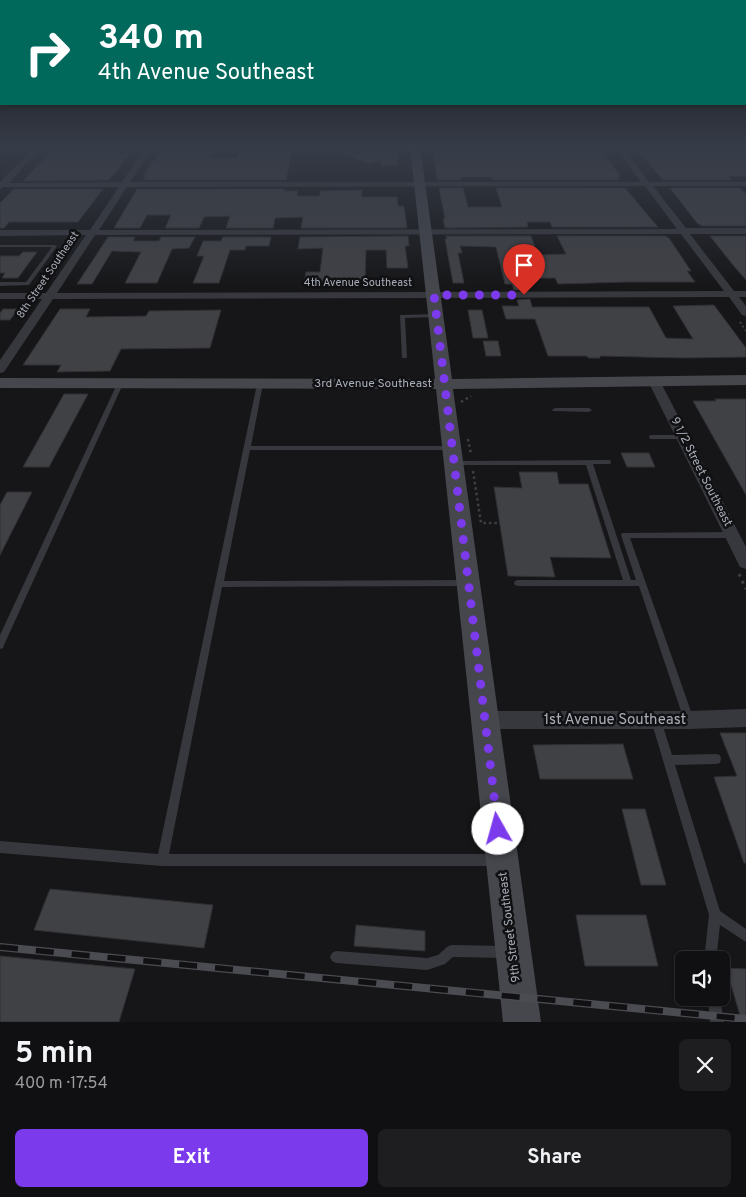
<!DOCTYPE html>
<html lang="en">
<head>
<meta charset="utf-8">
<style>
	body { margin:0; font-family:Overpass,sans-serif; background:#1e1e20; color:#f1f3f6; height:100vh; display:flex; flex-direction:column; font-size:19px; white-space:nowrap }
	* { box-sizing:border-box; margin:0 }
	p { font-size:16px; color:#9c9d9f }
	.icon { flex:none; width:28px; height:28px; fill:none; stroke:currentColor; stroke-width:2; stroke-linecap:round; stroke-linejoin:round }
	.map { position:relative; height:1022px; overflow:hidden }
	.drawer { display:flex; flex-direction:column; background:#101012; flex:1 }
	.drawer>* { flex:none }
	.guide { position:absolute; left:0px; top:0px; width:746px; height:105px; box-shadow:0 1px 4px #0004,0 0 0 1px #303032; background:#00695c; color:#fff; overflow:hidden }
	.tools { position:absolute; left:675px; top:951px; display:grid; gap:10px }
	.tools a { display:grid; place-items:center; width:55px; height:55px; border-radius:8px; background:#101012; box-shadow:0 1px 4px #0004,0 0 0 1px #303032; font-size:25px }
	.pin { position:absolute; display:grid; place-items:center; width:42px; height:42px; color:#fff; margin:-51px -21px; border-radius:50% 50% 50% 0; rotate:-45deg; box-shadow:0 0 5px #0007 }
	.pin .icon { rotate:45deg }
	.me { position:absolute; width:55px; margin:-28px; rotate:353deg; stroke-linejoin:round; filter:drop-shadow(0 0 4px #0008) }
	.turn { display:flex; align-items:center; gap:18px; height:105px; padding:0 15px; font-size:22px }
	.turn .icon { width:65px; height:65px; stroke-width:2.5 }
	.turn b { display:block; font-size:35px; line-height:42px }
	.round { display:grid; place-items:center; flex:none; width:52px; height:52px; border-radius:8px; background:#1e1e20 }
	.head { display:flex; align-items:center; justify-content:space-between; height:85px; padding:0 15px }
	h1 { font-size:30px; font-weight:700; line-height:38px }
	.primary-button { display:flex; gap:10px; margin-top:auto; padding:10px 15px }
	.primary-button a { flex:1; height:58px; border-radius:8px; background:#7c3aed; color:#fff; font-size:20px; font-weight:700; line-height:58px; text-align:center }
	.primary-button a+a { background:#1e1e20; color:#f1f3f6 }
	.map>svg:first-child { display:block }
	.building { fill:#404145; stroke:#303034 }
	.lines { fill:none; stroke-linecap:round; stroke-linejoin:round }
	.path-far3 { stroke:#3d3f44; stroke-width:1; stroke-dasharray:1 2; stroke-linecap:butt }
	.path-far2 { stroke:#3d3f44; stroke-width:2; stroke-dasharray:2 2.5; stroke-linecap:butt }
	.path-far1 { stroke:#3d3f44; stroke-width:2.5; stroke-dasharray:2.5 3; stroke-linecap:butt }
	.path { stroke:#3d3f44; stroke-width:3; stroke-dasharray:3 4.5; stroke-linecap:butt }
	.lane { fill:#37383d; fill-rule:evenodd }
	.street { fill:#37383d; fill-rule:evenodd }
	.secondary { fill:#45474d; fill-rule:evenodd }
	.rail-casing { stroke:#4a4c52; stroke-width:8 }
	.rail { stroke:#111113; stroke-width:5.5; stroke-dasharray:18; stroke-linecap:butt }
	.route { stroke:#7c3aed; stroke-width:9; stroke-dasharray:0 16.2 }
	.labels { text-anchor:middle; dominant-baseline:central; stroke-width:5; stroke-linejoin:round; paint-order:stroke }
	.far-street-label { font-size:11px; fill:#a8adb8; stroke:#111113 }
	.street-label { font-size:12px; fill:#a8adb8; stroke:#111113 }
	.near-street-label { font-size:15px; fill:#a8adb8; stroke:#111113 }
</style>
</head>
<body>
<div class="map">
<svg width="746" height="1022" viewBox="0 0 746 1022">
	<rect width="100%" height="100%" fill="#161618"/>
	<path class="building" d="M433,150L602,151L621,177H617L619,180H493L492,177H460L461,180H437Z
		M746,151V176H728L732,180H663L639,152Z
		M50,152L100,153H131L109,180L23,181Z
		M160,152H212L209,158H237L239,152H292L286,180H143L146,175H143Z
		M342,153H397L398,165H381V160L368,164Z
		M439,188H463L468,207H502L496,188H625L658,227H552L550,222H527L528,227L445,228L443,219H445Z
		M670,188H740L746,194V226H702L697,223Z
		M14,189H103L78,222H9L4,228H0V203Z
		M137,189H284V191H298L297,196H320V191L362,190V197H397L398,206H404L407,228H301L303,217L275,218L273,228H226L230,216L204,217L199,228H165L171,215H147L140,228H114Z
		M408,236L409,246H405L408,268H387L386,250H366L365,281H354V283H304L306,272H320L323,248L298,249L300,237Z
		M446,236H531L538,255L566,254L557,236H665L669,238L691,271H687L695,282H627L558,284L555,278H527L530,284H525L526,290H514L512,284H505L496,247L460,246L462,253H458L464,283H453L445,239H447Z
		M710,236H746V280L733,265Z
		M108,237H135L133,241H159L161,237H195L189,248L172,249L157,283H125L141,252L112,251L92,284H77Z
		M223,237H271L269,246H246L245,250H230L219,283H193L204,256H197L203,241H221Z
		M23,252H37L18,278H2L5,273H0V256H19Z
		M530,299L532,307H649L666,338L693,339L673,306L714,305L746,348V357L684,358L600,356V358H588L587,356H548L535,319H506L502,306H519L517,300Z
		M3,309H18L10,320H0V313Z
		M60,309H90L86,317L146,316L149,311L221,310L210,348L121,349L110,371L57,372L61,365H23Z
		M468,310H482L488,338H473Z
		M483,341H498L501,356H486Z
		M64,394H88L49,467H23Z
		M715,399H746V495L693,401H716Z
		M621,453H649L655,467H627Z
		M519,472H557L559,484H588L611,558L550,557L555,577L508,576L494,487L522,488Z
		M7,492H32L0,555V505Z
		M720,733H746V863H744L714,777L737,776Z
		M623,744L633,779H540L533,745Z
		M622,809H645L666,885H641Z
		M50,889L213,905L204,948L34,930Z
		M576,915H646L658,966H585Z
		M356,925L425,931V951L354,946Z
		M0,956L135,969L119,1022H0Z
		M726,968L746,969V1022H742Z"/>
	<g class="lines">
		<path class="path-far3" d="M48,149H138
			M428,149H610
			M633,149H746"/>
		<path class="path-far2" d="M740,322L746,331"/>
		<path class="path-far1" d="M461,402L471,396
			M468,439L471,454
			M473,471L481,523H500"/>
		<path class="path" d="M739,574L746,589"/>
		<path class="lane" d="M0,245H55L57,246L29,285L0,286V282H26L52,247H0Z
			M437,314L440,316L439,317L405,318L407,357L406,358H402L400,315Z
			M120,382L123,384L4,645L3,648L0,649V635L117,384Z
			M260,382L263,384L251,446H452L455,448L452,450H250L224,581L466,580L469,581L470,583L469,585L466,586L222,587L169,854H495L499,856L501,860L499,864L495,866H162L0,853V841L158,854L257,384Z
			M555,408H589L592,410L589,412L553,411L552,410Z
			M650,435H684L687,437L684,439H650L649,437Z
			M608,460H610L611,462L610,464H593L631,580H636L621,535L622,533L732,532L735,533L736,535L735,537L732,538H630L694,720L692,723L689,725L686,723L684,720L639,586H518L515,585L514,583L515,581L518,580H623L586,465H454L451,463L454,461Z
			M656,715L659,717L661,720L672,755L716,754L720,755L721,759L720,763L716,764L675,765L720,911L746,929V942L720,925L716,960H704L709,915L651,720L653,717Z
			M451,945L505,946L509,948L511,952L509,956L505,958L453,957L445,964L427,970L336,963L332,961L330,957L332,953L336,951L427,958L438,955L447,947Z
			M708,998H720L724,1022H710Z"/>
		<path class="street" d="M0,146H43L9,183L122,182L147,146H154L130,182H641L615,146H622L649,182H746V186H653L686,228H746V234H690L734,291H746V297H739L746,306V316L742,315L729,297L53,299L4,372L0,373V360L42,299H0V293H46L86,235L0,236V230H90L119,187H4L0,189V182L34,148H0ZM645,186L677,229L99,230L127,187ZM681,234L724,291L57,293L95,235Z
			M654,377L660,381L746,547V569L740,567L738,563L648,381Z
			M746,709V727L689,729H484L477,727L474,720L477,713L484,711H689Z"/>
		<path class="secondary" d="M410,146H420L452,379L746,375V385L453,389L541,1022H503L436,389L0,388V378L435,379Z"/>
		<defs>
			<path id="rail" d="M0,947L746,1019"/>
		</defs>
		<use href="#rail" class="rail-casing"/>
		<use href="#rail" class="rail"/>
	</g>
	<linearGradient id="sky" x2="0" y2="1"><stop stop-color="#0c0c0d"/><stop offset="0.51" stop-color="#363c48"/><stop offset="1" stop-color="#363c48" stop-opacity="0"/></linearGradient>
	<rect width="746" height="289" fill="url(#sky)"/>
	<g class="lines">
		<path class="route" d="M498,829L434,295H524"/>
	</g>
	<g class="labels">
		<g class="far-street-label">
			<text transform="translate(48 275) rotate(-56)">8th Street Southeast</text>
			<text x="358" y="283">4th Avenue Southeast</text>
		</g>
		<g class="street-label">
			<text x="373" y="384">3rd Avenue Southeast</text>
			<text transform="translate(701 472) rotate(63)">9 1/2 Street Southeast</text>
			<text transform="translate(510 927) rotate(-97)">9th Street Southeast</text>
		</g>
		<g class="near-street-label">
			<text x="615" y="720">1st Avenue Southeast</text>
		</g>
	</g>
</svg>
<div class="tools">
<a><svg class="icon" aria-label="sound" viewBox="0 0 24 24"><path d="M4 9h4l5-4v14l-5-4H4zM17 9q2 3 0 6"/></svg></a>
</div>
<div class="pin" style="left:524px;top:295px;background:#d93025"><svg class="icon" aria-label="arrive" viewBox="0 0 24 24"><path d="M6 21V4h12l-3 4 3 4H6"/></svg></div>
<svg class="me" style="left:498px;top:829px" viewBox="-20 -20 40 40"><circle r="19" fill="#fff"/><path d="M0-13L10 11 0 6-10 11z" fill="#7c3aed"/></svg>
<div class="guide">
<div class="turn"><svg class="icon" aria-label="right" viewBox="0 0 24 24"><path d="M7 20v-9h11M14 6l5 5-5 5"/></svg><div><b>340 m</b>4th Avenue Southeast</div></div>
</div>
</div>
<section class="drawer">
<div class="head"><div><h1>5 min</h1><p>400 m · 17:54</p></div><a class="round"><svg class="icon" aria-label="close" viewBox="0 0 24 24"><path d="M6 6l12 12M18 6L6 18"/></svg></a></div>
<div class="primary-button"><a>Exit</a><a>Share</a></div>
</section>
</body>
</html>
